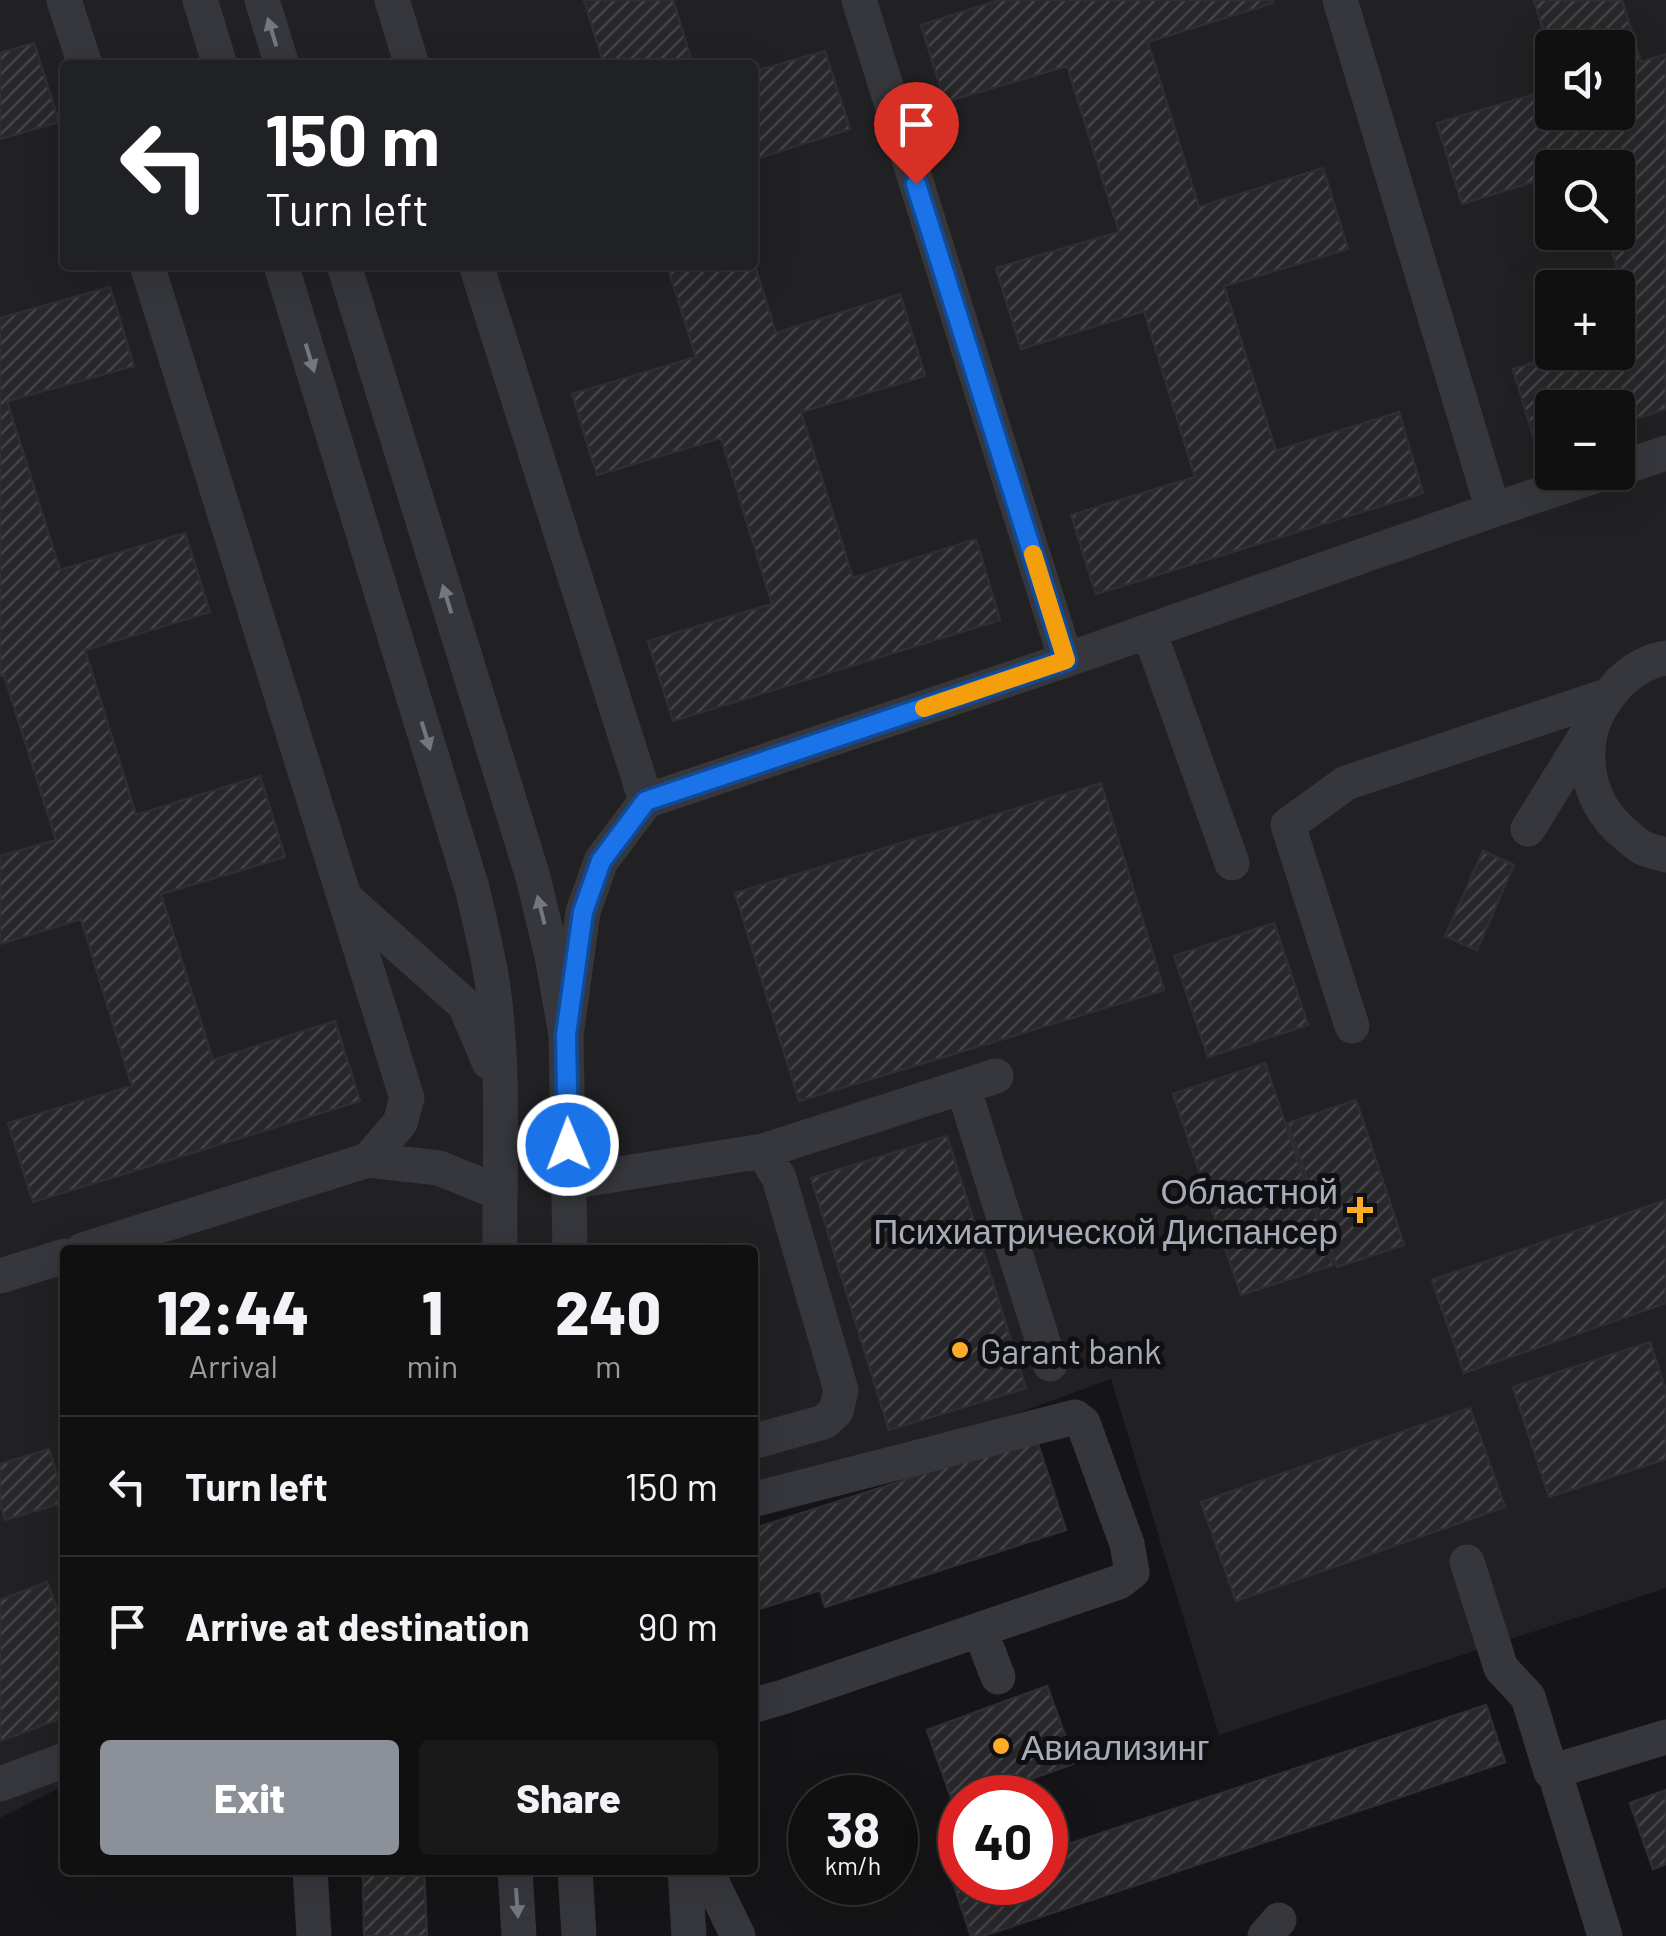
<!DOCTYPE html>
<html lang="en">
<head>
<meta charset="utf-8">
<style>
	body { margin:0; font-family:Barlow,sans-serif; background:#19191a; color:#f1f3f6; height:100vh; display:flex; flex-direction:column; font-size:38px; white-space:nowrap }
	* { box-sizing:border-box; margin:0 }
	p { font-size:32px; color:#9c9d9f }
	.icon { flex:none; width:55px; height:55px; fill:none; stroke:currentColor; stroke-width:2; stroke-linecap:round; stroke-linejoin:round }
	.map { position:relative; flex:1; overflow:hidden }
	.panel { position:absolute; left:60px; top:1245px; width:698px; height:630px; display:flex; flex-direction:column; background:#101011; border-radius:10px; box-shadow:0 10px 40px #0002,0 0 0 2px #303031 }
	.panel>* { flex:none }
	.banner { position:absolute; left:60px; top:60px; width:698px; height:210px; border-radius:10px; box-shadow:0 10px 40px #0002,0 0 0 2px #303031; background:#202124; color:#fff; overflow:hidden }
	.tools { position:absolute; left:1535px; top:30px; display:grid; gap:20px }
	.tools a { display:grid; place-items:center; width:100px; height:100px; border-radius:10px; background:#101011; box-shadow:0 10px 40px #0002,0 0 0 2px #303031; font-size:50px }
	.speed { position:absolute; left:788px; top:1775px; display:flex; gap:20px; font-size:50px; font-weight:700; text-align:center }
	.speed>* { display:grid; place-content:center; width:130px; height:130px; border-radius:50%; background:#101011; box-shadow:0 10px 40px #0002,0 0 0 2px #303031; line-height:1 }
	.speed small { font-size:25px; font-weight:400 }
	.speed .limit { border:15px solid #d22; background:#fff; color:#111 }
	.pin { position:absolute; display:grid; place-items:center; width:85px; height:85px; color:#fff; margin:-102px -42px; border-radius:50% 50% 50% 0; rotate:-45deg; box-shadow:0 0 10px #0007 }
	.pin .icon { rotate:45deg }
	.me { position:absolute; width:110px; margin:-55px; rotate:359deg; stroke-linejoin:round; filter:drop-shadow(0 0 8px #0008) }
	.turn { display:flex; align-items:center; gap:35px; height:210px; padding:0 40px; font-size:45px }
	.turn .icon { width:130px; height:130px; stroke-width:2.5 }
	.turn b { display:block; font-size:70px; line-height:85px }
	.eta { display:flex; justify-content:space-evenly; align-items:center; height:170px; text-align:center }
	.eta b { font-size:60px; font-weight:800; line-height:70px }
	.cta { display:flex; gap:20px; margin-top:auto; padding:20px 40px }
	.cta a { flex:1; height:115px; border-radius:10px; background:#8c9099; color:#fff; font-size:40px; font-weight:800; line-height:115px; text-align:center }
	.cta a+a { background:#19191a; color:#f1f3f6 }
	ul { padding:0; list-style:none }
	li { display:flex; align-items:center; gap:30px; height:140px; padding:0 40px; border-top:2px solid #303031 }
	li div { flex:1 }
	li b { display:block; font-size:38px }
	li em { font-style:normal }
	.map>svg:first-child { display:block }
	.built { fill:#212124; fill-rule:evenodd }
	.building { fill:url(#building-hatch); stroke:#2f2f33; stroke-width:2.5 }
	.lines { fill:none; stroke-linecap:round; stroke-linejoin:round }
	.minor { stroke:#36373c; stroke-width:35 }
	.oneway { fill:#747780 }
	.route-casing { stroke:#114b97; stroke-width:25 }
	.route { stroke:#1a73e8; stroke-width:18 }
	.slow { stroke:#f59e0b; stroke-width:18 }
	.poi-dot { fill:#fdac28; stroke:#101012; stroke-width:4 }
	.labels { text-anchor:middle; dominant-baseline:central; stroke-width:10; stroke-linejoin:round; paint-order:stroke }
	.poi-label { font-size:35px; fill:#a6acb8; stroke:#101012; text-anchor:start }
</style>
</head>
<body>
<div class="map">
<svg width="1666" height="1936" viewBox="0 0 1666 1936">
	<defs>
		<pattern id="building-hatch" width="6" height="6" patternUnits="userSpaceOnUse" patternTransform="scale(2.5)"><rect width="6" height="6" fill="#28282b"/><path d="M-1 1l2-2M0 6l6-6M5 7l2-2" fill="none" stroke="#444448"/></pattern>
	</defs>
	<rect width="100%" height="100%" fill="#151517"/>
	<path class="built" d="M0,0H1666V1588L1219,1735L1111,1379L753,1510L752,1250H65V1785L0,1818ZM1552,48H1618V112H1552ZM65,65H752V265H65ZM1552,168H1618V232H1552ZM1552,288H1618V352H1552ZM1552,408H1618V472H1552Z"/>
	<path class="building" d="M584,0H673L693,65H604Z
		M999,0H1272L1273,3L1148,42L1199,207L1323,168L1348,249L1224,286L1276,451L1399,412L1423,493L1096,594L1071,515L1195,477L1144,311L1021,349L996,268L1119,232L1067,66L945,102L921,25Z
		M1534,0H1622L1641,62L1666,54V409L1618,424V408H1552V444L1537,449L1513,369L1569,352H1618V338L1637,332L1606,232H1618V168H1552V176L1462,204L1437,123L1552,89V112H1618V48H1552V60Z
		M34,43L59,122L0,139V53Z
		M825,51L850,129L752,160V72Z
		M752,257L776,333L900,294L925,376L801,412L853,578L976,539L1000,620L673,721L648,641L772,604L721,438L597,475L572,394L696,357L667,265H752Z
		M110,287L134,366L7,401L60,570L185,533L210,612L85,650L136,815L260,776L285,857L161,894L213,1060L335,1021L360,1101L33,1202L8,1123L132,1086L81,919L0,944V856L56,840L4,675L0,676V318Z
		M1101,783L1164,990L799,1101L735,893Z
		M1483,851L1514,865L1477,950L1445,936Z
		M1274,923L1308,1025L1208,1057L1174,956Z
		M1265,1063L1333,1265L1241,1295L1173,1094Z
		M1356,1100L1404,1245L1337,1267L1288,1123Z
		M947,1136L1026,1388L889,1430L811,1178Z
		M1666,1200V1303L1464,1373L1432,1280Z
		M1650,1342L1666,1391V1459L1549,1497L1513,1387Z
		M1470,1408L1505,1507L1236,1601L1201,1502Z
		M1036,1438L1066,1530L825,1607L820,1590L759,1609L752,1588V1529Z
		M49,1449L65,1502L5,1520L0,1503V1464Z
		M47,1582L65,1630V1717L0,1741V1600Z
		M1047,1686L1075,1763L978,1798H960V1804L954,1806L927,1730Z
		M1486,1705L1505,1762L983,1936H971L953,1882L960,1880V1882H1045V1852Z
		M1666,1790V1864L1653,1869L1630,1803Z
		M363,1870H424L427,1936H364Z"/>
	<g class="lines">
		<path class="minor" d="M64,0L85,65
			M200,0L220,65
			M262,0L282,65
			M392,0L412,65
			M859,0L1066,660
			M1340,0L1493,510
			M147,265L407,1098L400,1123L368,1160
			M281,265L472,888C480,921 488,954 493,987C505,1074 499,1163 500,1250
			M344,265L533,877L552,956L566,1035L570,1250
			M476,265L646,801
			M1618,469L1666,453
			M1149,631L1232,863
			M1666,658C1642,662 1623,677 1609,695C1575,738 1583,800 1625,834C1631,839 1637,845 1643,848C1650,851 1659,853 1666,855
			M1528,829L1590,729
			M344,897L465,1005L489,1062
			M1352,1026L1288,825L1346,783L1609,695
			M566,1035L583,912L601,861L646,801L1066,660L1493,510L1607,472
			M963,1087L1050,1364
			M763,1151L996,1076
			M569,1182L763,1151L779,1178L841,1390L836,1411L824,1422L752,1442
			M83,1250L368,1160L439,1168L500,1193
			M0,1276L65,1256
			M752,1500L1075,1417L1083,1423L1127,1544L1132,1572L1119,1582L783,1697L752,1706
			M1467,1562L1501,1668L1528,1697L1551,1772L1556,1777L1605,1936
			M980,1630L998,1677
			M1551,1772L1666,1737
			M0,1784L65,1760
			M310,1870L314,1936
			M515,1870L519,1936
			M575,1870L579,1936
			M685,1870L689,1936
			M706,1870L738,1936
			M1265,1936L1279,1920"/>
	</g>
	<defs><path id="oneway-solid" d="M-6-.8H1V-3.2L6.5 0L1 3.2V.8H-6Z" transform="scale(2.5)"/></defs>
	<g class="oneway">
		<use href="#oneway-solid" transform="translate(272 32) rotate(-107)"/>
		<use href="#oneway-solid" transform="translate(310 358) rotate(73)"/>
		<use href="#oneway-solid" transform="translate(447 599) rotate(-107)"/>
		<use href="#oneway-solid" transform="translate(426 736) rotate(73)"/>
		<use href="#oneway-solid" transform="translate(541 910) rotate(-104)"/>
		<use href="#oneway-solid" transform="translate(517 1903) rotate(86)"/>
	</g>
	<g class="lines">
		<defs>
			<path id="route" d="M568,1145L566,1035L583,912L601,861L646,801L1066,660L916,184"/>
		</defs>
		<use href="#route" class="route-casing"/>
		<use href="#route" class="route"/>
		<path class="slow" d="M924,708L1066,660L1033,554"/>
	</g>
	<g class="poi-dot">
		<path d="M1355 1195h10v10h10v10h-10v10h-10v-10h-10v-10h10z"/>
		<circle cx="960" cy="1350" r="10"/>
		<circle cx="1001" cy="1746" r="10"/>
	</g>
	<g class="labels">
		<g class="poi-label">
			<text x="1338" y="1190" text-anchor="end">Областной<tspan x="1338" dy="40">Психиатрической Диспансер</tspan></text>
			<text x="980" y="1350">Garant bank</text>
			<text x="1021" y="1746">Авиализинг</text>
		</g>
	</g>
</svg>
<div class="tools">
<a><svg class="icon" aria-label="sound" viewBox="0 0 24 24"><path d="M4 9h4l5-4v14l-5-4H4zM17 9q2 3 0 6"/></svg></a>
<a><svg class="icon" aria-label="search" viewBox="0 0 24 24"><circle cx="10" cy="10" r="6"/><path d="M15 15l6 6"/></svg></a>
<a>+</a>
<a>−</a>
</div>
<div class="speed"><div>38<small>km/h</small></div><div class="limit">40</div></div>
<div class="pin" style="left:916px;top:184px;background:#d93025"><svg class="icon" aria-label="arrive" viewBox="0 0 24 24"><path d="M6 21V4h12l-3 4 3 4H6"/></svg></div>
<svg class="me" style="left:568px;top:1145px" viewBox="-20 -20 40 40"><circle r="17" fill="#1a73e8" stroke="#fff" stroke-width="3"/><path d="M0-11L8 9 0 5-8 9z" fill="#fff"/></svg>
<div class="banner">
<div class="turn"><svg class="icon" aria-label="left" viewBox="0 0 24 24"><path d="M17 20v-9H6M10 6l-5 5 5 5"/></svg><div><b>150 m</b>Turn left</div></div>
</div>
<section class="panel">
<div class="eta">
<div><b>12:44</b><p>Arrival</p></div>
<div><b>1</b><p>min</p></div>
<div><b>240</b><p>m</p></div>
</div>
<ul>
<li><svg class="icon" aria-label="left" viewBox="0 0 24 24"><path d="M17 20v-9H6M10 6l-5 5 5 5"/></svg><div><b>Turn left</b></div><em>150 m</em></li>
<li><svg class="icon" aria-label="arrive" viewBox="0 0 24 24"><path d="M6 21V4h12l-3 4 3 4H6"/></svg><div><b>Arrive at destination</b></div><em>90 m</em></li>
</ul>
<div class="cta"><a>Exit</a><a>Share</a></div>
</section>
</div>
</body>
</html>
